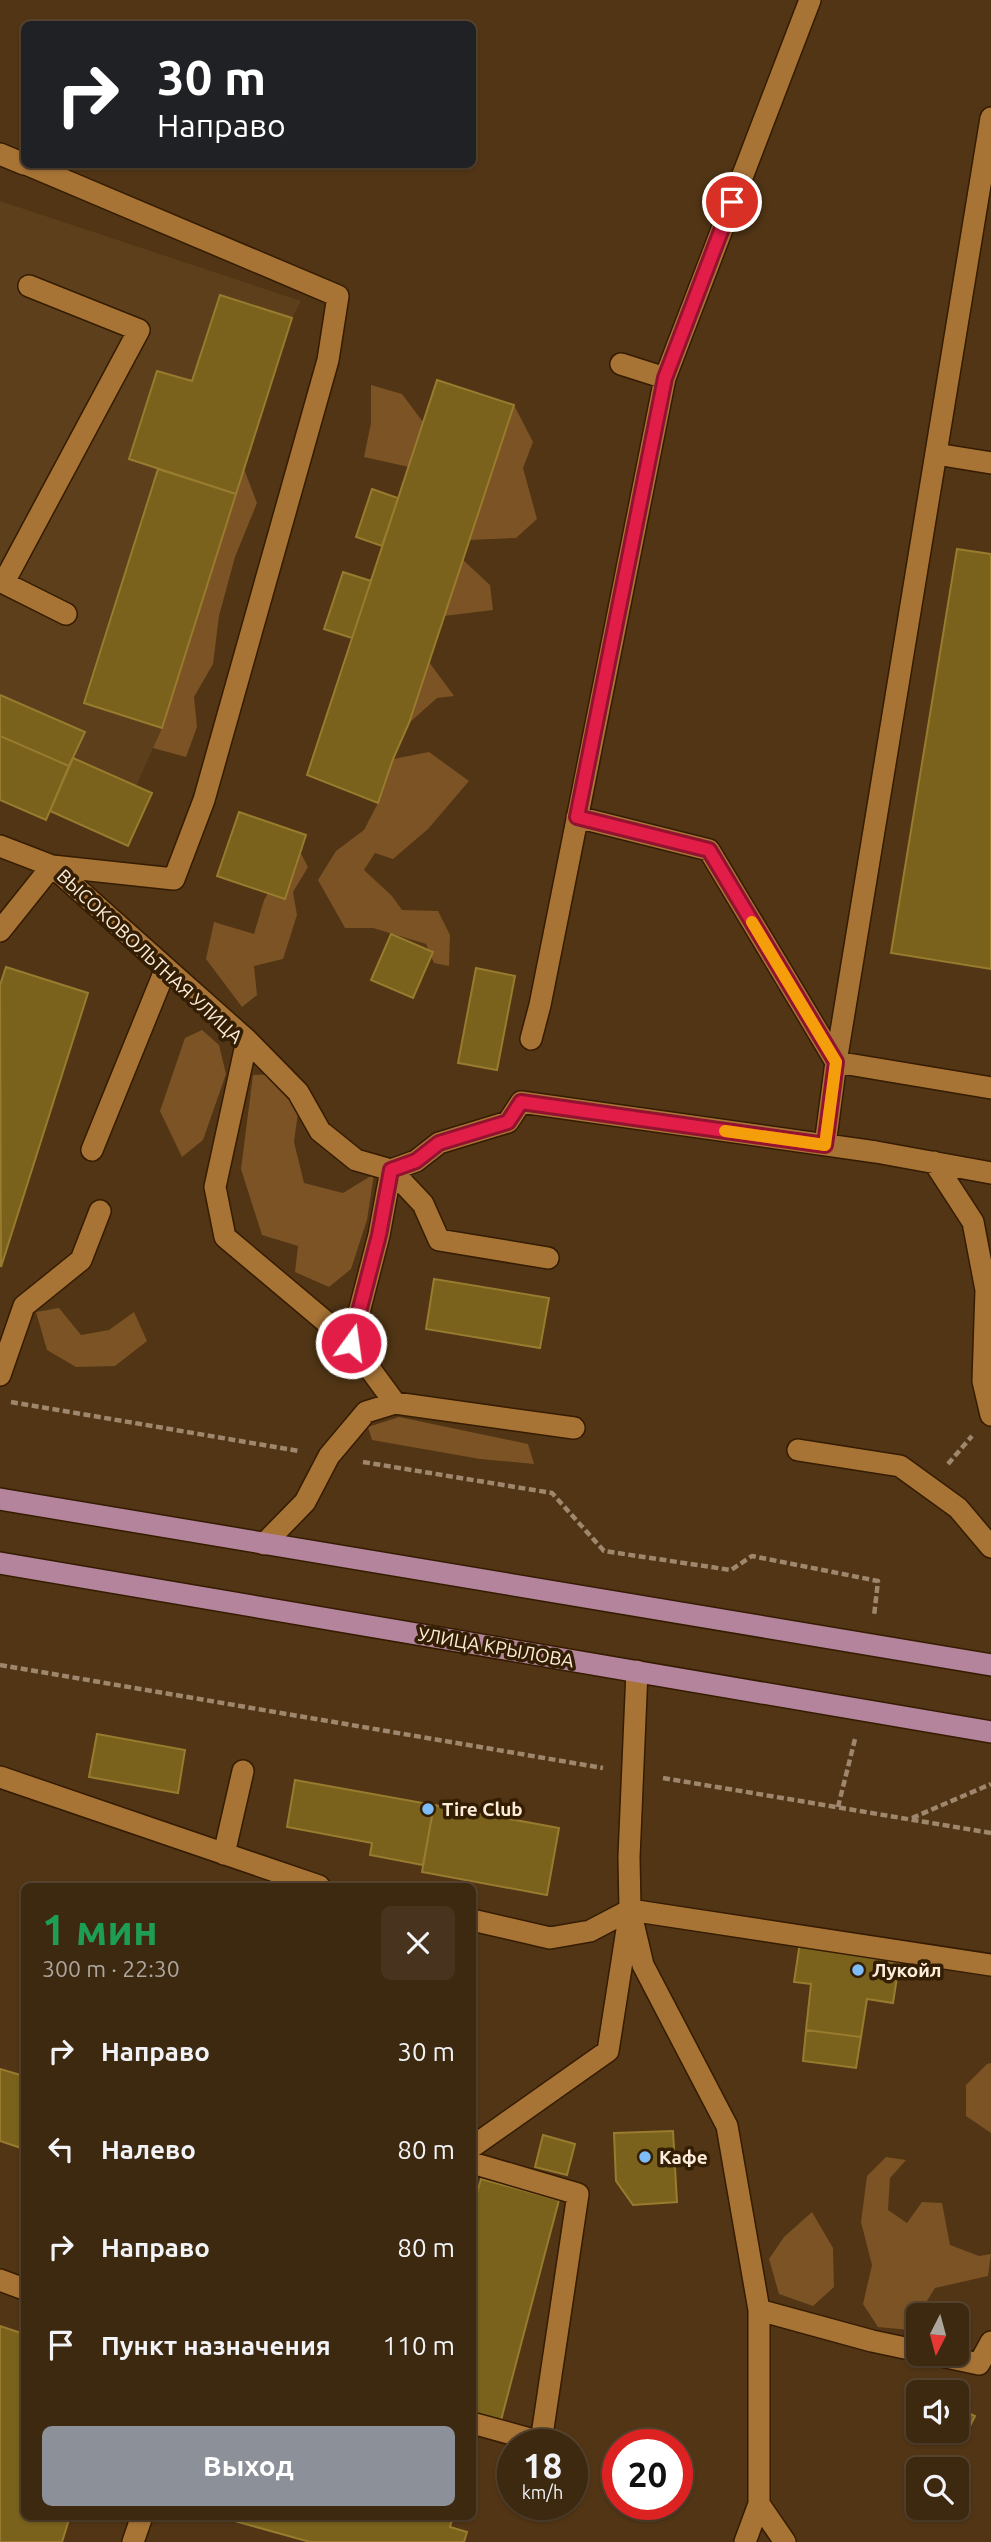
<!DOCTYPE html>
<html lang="ru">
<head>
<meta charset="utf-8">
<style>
	body { margin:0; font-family:Ubuntu,sans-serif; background:#48341e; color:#f1f3f6; height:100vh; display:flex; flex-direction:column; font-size:26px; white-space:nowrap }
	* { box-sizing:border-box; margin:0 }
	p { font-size:23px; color:#ada69f }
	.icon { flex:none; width:38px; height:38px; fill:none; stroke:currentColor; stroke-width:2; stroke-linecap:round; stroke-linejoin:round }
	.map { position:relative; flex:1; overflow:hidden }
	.sheet { position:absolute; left:21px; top:1883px; width:455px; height:637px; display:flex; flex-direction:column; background:#3d2810; border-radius:10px; box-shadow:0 2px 5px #0004,0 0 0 2px #564430 }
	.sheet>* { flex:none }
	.hud { position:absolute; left:21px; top:21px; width:455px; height:147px; border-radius:10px; box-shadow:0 2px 5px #0004,0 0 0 2px #564430; background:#202124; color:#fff; overflow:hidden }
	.needle { width:46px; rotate:186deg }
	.buttons { position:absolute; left:906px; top:2303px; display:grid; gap:14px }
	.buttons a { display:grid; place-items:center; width:63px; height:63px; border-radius:10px; background:#3d2810; box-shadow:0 2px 5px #0004,0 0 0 2px #564430; font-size:35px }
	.speed { position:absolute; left:497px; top:2429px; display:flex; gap:14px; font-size:35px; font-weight:700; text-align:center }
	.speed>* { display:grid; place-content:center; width:91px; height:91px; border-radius:50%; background:#3d2810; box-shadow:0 2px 5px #0004,0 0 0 2px #564430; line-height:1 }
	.speed small { font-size:18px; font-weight:400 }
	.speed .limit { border:10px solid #d22; background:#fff; color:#111 }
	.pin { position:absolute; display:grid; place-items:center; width:60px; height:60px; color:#fff; margin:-30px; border:4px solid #fff; border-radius:50%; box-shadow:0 2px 7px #0007 }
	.me { position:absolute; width:77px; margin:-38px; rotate:14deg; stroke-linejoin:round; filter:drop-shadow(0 0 5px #0008) }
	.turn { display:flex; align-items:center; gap:24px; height:147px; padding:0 21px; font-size:32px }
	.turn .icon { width:91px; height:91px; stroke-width:2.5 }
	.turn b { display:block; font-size:49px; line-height:60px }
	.round { display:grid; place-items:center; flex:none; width:74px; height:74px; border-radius:10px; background:#48341e }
	.summary { display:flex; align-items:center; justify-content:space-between; height:119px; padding:0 21px }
	h1 { font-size:42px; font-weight:700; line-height:52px; color:#1e9e55 }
	.button { display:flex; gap:14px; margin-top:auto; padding:14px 21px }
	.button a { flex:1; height:80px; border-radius:10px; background:#8c9099; color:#fff; font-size:28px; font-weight:700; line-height:80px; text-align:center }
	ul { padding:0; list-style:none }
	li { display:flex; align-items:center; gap:21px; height:98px; padding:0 21px }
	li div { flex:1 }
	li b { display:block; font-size:26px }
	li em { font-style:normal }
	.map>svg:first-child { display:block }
	.built { fill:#5d401b }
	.green { fill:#7b5324 }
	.building { fill:#7a621d; stroke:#987b2e; stroke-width:2 }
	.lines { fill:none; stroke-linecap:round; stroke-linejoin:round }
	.minor-casing { stroke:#351c00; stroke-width:24 }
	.major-casing { stroke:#351c00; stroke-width:24 }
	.path { stroke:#9e876d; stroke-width:4.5; stroke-dasharray:7 3.5; stroke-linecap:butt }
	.minor { stroke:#a87436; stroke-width:21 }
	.major { stroke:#b3849c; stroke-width:21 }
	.route-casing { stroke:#92132f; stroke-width:18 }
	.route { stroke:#e11d48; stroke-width:12 }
	.slow { stroke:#f59e0b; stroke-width:12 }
	.poi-dot { fill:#7fbdf9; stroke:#331e04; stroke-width:2.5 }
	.labels { text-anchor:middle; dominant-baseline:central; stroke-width:7; stroke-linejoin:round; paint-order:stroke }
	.street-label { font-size:19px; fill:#fdecda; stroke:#331e04 }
	.poi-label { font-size:19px; font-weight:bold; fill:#fdecda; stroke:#331e04; text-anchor:start }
</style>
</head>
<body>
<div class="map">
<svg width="991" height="2542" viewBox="0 0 991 2542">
	<rect width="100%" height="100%" fill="#513515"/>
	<path class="built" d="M0,201L301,301L292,318L162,728L136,786L69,766L0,736Z"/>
	<path class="green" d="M371,385L402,394L423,422L409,467L364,457L371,423Z
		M514,405L533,442L523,468L537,519L516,538L469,540Z
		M244,469L257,503L235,557L219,616L213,664L194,697L197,727L186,757L153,748L162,728Z
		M463,560L490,585L493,610L444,616Z
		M429,662L454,696L437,698L409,723Z
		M429,752L469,781L428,829L393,859L375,853L364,870L392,896L402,910L438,911L450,935L449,966L434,963L426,944L373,928H345L318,880L336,851L364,830L378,803L393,759Z
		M296,844L308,867L293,892L297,915L283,959L254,966L257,995L242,1007L206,959L214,922L254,934L264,900Z
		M202,1030L219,1045L226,1074L203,1140L182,1157L160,1111L185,1038Z
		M278,1074L299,1105L294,1142L304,1183L343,1193L374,1174L367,1220L351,1269L329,1287L295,1272L298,1246L262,1235L241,1169L253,1075Z
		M59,1308L81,1335L109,1330L134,1312L147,1341L115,1366L76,1367L47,1350L36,1312Z
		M399,1417L528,1444L534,1464L480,1459L372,1440L368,1427Z
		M991,2063V2133L966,2116V2085L987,2064Z
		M886,2157L906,2160L890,2178L888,2210L907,2223L922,2202L942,2203L950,2245L979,2256L991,2254L988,2276L935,2288L909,2330L878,2327L863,2304L872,2265L861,2222L867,2176Z
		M812,2212L833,2248L834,2287L813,2306L779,2294L769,2259L784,2237Z"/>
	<path class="building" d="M220,295L292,318L236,494L129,459L157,371L192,381Z
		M437,380L514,405L409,723L393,759L378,803L307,775Z
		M158,469L236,494L162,728L84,703Z
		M372,489L398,498L382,546L356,537Z
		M957,549L991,554V969L891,953Z
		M343,572L371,581L352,638L324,629Z
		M0,695L85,732L69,766L0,736Z
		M0,736L69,766L46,820L0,800Z
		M73,758L152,793L128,846L50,811Z
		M239,812L306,835L285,899L217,876Z
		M391,934L433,952L413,998L371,980Z
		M6,967L88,993L1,1267L0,985Z
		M476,968L515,976L497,1070L458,1063Z
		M434,1279L549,1298L540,1348L426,1329Z
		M97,1734L185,1750L178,1793L89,1777Z
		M295,1780L434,1805L423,1865L370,1855L372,1843L287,1827Z
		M434,1805L559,1828L547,1895L422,1872Z
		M801,1936L901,1951L893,2003L867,1999L861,2037L806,2030L811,1984L794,1982Z
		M806,2030L861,2037L856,2068L803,2061Z
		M0,2069L24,2076V2149L0,2141Z
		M673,2131L677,2202L633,2205L616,2181L614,2133Z
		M543,2135L575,2144L567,2175L535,2167Z
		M481,2179L559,2200L500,2424L472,2417V2211Z
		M0,2326L24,2334V2516H70L62,2542H0Z
		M957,2408L975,2416L967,2432L957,2427Z
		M224,2516H453L450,2527L467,2532L464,2542H310L224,2518Z"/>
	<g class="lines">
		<defs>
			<path id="minor" d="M0,154L24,164
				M621,364L665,378
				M936,454L991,463
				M0,581L66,614
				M4,582L139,330L29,286
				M577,817L709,850L836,1062L991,1088
				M0,846L52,866L166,968L247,1040L298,1092L320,1131L356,1160L391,1170L423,1204L439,1240L548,1258
				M0,931L52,866L174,879L204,800L328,360L338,296L26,164
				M531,1039L540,1005L665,378L810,0
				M247,1040L215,1187L225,1237L351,1343L395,1403
				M825,1145L836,1062L991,118
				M92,1150L166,968
				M934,1162L973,1222L986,1290L983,1381L991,1415
				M391,1170L416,1161L439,1143L508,1122L521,1102L876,1152L991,1173
				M351,1343L379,1235L391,1170
				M0,1375L24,1306L81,1260L100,1211
				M798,1450L900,1466L958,1508L991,1547
				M264,1544L305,1502L329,1456L366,1412L395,1403L574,1428
				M637,1671L629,1857L630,1910L643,1965L727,2126L759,2310V2504L745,2542
				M0,1777L319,1886
				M224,1854L243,1771
				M472,1920L550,1938L590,1931L630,1910L991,1965
				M472,2147L608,2051L628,1923
				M472,2163L578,2194L541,2442L472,2423
				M0,2280L24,2289
				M759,2310L872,2341L919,2351
				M932,2354L979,2364L991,2342
				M759,2504L785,2542
				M133,2542L142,2516"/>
			<path id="major" d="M0,1499L991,1665
				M0,1563L991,1732"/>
		</defs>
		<use href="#minor" class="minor-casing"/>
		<use href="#major" class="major-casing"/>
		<path class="path" d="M11,1402L299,1451
			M363,1462L552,1493L604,1551L731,1570L752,1556L878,1581L874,1616
			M948,1464L972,1436
			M0,1665L603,1768
			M663,1778L991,1833
			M838,1807L855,1739
			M912,1818L991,1784"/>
		<use href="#minor" class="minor"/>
		<use href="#major" class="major"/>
	</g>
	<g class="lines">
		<defs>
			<path id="route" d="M351,1343L379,1235L391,1170L416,1161L439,1143L508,1122L521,1102L825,1145L836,1062L709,850L577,817L665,378L732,202"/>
		</defs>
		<use href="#route" class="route-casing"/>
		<use href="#route" class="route"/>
		<path class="slow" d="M725,1131L825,1145L836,1062L752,922"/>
	</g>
	<g class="poi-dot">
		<circle cx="428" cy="1809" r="7"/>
		<circle cx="858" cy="1970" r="7"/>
		<circle cx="645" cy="2157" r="7"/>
	</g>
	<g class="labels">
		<g class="street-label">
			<text transform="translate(150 956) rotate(43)">ВЫСОКОВОЛЬТНАЯ УЛИЦА</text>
			<text transform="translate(496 1647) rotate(10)">УЛИЦА КРЫЛОВА</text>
		</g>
		<g class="poi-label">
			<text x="442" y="1809">Tire Club</text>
			<text x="872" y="1970">Лукойл</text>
			<text x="659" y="2157">Кафе</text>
		</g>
	</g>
</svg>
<div class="buttons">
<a><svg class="needle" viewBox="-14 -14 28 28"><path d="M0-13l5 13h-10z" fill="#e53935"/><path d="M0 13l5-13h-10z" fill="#ada69f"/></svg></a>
<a><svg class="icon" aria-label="sound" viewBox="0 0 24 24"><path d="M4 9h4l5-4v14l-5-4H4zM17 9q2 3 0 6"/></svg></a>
<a><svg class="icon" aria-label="search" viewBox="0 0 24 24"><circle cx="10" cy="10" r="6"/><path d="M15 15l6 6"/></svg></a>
</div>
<div class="speed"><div>18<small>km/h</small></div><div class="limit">20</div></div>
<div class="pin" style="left:732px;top:202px;background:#d93025"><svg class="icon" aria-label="arrive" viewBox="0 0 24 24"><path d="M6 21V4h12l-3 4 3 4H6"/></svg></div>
<svg class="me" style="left:351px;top:1343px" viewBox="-20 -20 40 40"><circle r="17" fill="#e11d48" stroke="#fff" stroke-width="3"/><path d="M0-11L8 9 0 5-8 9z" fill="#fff"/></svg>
<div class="hud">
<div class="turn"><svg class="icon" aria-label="right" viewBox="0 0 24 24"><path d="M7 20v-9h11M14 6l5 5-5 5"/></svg><div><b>30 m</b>Направо</div></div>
</div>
<section class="sheet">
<div class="summary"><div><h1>1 мин</h1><p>300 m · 22:30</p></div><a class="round"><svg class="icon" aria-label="close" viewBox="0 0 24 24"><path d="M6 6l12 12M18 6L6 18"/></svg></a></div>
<ul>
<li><svg class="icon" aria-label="right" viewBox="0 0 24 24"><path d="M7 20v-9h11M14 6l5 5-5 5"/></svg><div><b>Направо</b></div><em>30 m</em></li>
<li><svg class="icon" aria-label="left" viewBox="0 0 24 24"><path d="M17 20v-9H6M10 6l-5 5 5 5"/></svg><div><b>Налево</b></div><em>80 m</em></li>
<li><svg class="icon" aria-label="right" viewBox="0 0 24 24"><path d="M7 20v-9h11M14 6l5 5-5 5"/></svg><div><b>Направо</b></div><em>80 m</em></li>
<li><svg class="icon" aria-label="arrive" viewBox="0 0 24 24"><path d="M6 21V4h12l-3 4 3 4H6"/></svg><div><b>Пункт назначения</b></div><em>110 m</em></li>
</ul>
<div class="button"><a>Выход</a></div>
</section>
</div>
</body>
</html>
